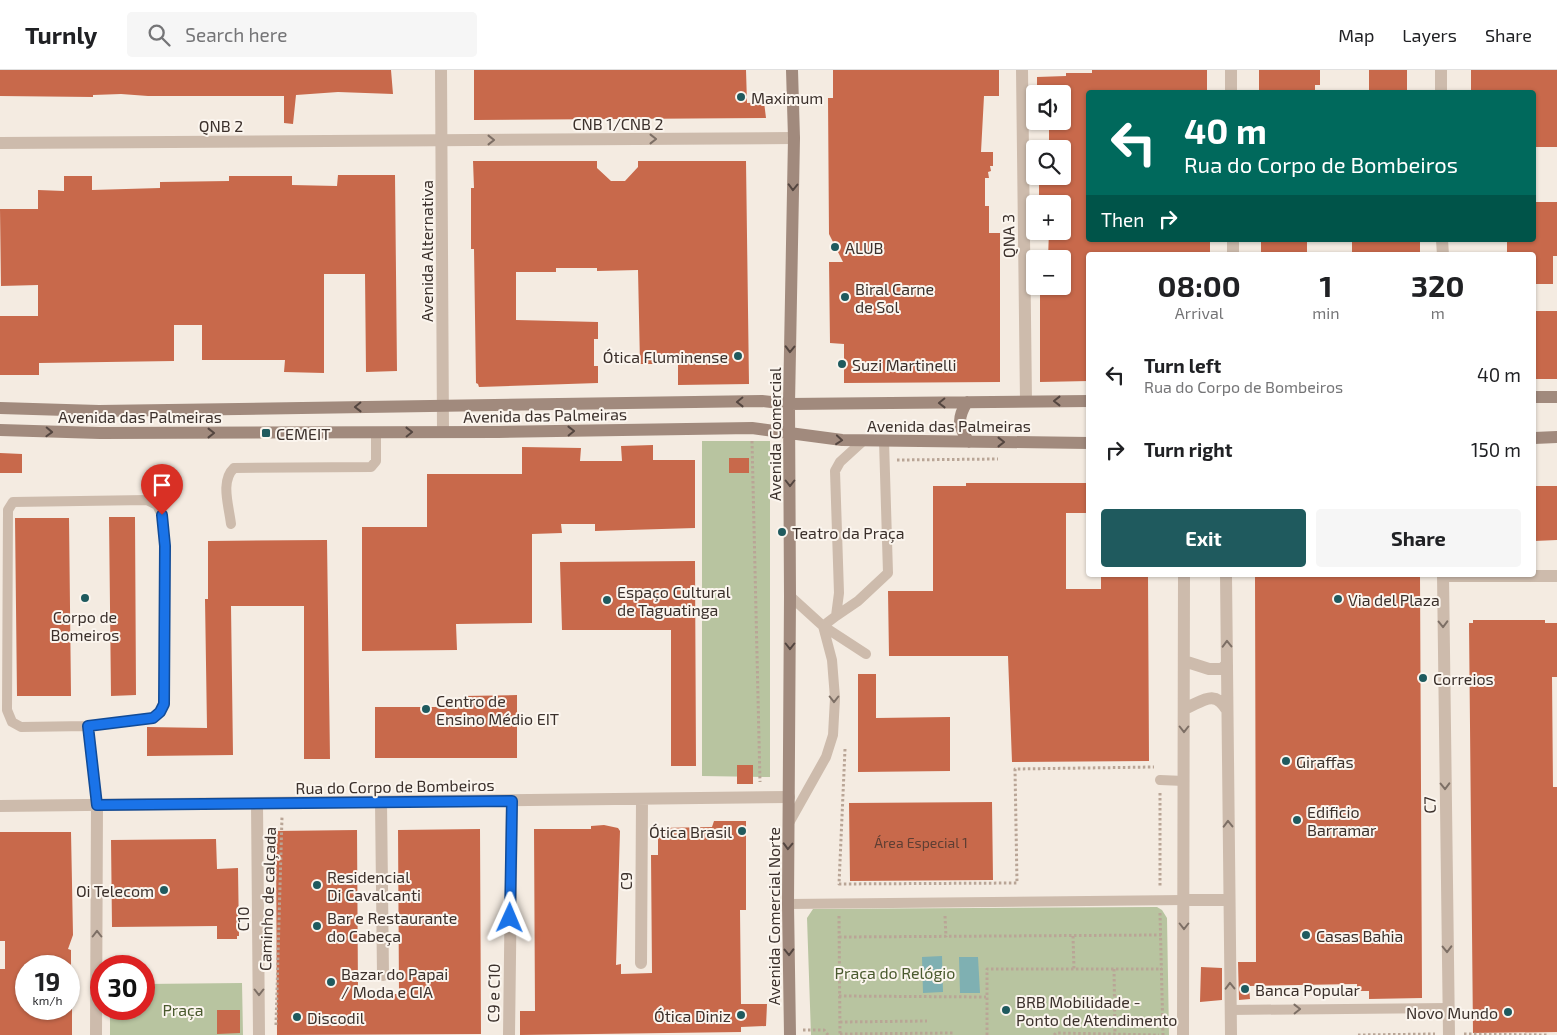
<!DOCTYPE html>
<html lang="en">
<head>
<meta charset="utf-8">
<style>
	body { margin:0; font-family:"Exo 2",sans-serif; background:#f6f6f6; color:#202124; height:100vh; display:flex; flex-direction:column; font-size:19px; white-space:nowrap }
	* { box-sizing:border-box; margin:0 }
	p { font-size:16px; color:#757577 }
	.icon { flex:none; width:28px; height:28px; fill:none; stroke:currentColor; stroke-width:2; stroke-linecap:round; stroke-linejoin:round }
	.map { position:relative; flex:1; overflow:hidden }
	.side { position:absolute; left:1086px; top:182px; width:450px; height:325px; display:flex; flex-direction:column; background:#fff; border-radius:5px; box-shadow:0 1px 4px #0004 }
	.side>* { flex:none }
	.hud { position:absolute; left:1086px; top:20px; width:450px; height:152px; border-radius:5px; box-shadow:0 1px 4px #0004; background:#00695c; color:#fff; overflow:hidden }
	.buttons { position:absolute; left:1026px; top:15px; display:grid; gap:10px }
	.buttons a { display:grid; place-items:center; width:45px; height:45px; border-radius:5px; background:#fff; box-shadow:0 1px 4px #0004; font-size:25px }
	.speed { position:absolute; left:15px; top:885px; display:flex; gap:10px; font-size:25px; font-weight:700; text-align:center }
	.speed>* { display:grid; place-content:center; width:65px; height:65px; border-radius:50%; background:#fff; box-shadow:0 1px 4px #0004; line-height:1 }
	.speed small { font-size:12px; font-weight:400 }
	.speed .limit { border:8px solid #d22; background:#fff; color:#111 }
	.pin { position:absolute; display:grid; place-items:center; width:42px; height:42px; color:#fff; margin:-51px -21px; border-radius:50% 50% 50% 0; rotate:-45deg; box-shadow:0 0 5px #0007 }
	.pin .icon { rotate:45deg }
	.me { position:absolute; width:55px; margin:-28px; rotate:1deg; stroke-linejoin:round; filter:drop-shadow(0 0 4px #0008) }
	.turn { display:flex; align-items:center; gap:18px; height:105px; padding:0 15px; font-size:22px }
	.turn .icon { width:65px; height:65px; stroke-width:2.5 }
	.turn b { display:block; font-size:35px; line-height:42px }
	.then { display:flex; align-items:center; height:48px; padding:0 15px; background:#0003; gap:10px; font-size:19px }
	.eta { display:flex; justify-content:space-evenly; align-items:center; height:85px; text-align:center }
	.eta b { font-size:30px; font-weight:700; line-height:35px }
	.action { display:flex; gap:10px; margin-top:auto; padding:10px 15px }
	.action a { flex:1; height:58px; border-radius:5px; background:#1f5a5e; color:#fff; font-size:20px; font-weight:700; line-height:58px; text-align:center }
	.action a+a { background:#f6f6f6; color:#202124 }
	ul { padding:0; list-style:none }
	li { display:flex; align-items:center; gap:15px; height:75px; padding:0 15px }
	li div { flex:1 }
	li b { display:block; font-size:19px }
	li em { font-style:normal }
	header { display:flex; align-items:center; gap:30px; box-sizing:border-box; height:70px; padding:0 25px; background:#fff; border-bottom:1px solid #e0e0e0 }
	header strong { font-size:24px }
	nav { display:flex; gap:28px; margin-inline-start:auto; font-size:18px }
	.search { width:350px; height:45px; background:#f6f6f6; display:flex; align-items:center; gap:12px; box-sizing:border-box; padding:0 18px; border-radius:5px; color:#757577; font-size:19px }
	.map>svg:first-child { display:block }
	.green { fill:#b8c4a0 }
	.water { fill:#7fb0b2 }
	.building { fill:#c8694b }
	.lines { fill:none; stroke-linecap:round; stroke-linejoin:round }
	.path { stroke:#b9a596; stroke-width:3; stroke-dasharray:2.5 2.5; stroke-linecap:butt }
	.service { stroke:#cdbbac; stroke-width:10 }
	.minor { stroke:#cdbbac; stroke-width:12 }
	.tertiary { stroke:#cdbbac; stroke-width:12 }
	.secondary { stroke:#a18a7d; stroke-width:12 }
	.oneway { stroke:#7d6f65 }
	.oneway2 { stroke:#544640 }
	.route-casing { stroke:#114b97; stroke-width:12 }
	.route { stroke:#1a73e8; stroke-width:9 }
	.poi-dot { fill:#1f5a5e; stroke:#fbf5ee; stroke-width:2 }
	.labels { text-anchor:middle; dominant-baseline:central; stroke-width:4; stroke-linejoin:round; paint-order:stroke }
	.number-label { font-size:14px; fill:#5e3e33 }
	.poi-label { font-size:16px; fill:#3b302b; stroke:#fbf5ee; text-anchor:start }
	.street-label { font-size:16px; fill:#3b302b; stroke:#fbf5ee }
	.park-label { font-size:16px; fill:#4a5a2e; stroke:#fbf5ee }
</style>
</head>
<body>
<header>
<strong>Turnly</strong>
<div class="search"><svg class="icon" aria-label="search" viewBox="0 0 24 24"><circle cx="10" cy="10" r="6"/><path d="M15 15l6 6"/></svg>Search here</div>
<nav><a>Map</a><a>Layers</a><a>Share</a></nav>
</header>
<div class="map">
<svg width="1557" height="965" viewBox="0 0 1557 965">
	<rect width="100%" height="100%" fill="#f4ebe1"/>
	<path class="green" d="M702,371H770V707L702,706Z
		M1157,837L1162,840L1167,848L1169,965H811L807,848L813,839Z
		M242,913L243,965H110V939H144V914Z"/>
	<path class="water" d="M942,886L943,922L923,923L922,887Z
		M959,887H978L980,923H960Z"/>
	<path class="building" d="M0,0H391L393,24L338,22L296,25L293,54L284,53V26H148L121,24L93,25V27L0,26Z
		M474,0H746L747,33L764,32L766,48L474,50Z
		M833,0H999V26H984L981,82H993V96H990L991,101L988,102L989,108H985V136H989V163H1000V312L844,313V274L830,273L829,192H843L829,164L828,28H833Z
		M1092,0H1207V22H1089V170H1210V185H1089V311L1040,312V216H1062V189H1048L1049,161H1062V134H1053V128H1039V108L1062,106V79H1049V53L1062,51V24H1037V7L1066,6V3H1092Z
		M1259,0H1320V15H1315V22H1259Z
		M1369,0H1407V20H1369Z
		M1471,0H1557V77H1534V22H1524V20L1471,22Z
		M473,91H597V98L611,111H625L638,97V91H746L749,314L678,315V294H640L638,200L597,201V198H556V202H516V250L598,252V269H594V296H598V313L479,317L478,314L476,313L474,179H471V118H474Z
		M338,105H395L397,301L366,302L365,204H324V303L284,302L285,290H202V255H174V291L39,293V305H0V246H38V215L1,216L0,139H38V120L64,121V106H92V120L160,118V112L229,111V106H292V115L337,116Z
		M1534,132H1557V186H1553V214H1534V185H1507V170H1534Z
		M1261,170H1307V185H1261Z
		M1352,170H1420V185H1352Z
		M1534,241H1557V309H1534Z
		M653,375V390H695V458L595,461V454H561L562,463L532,464V553L456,554L457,580L362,581V457H427V404H522V377L581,378L580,391H622L621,376Z
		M0,383L22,384V403H0Z
		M729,388H749V403H729Z
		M966,413H1089V443H1066V519H1101V505H1148L1149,691L1012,692L1008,586H889L888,521H933V416H966Z
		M1534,416H1557V470L1534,471Z
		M109,447H135L136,625L111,626Z
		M15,448H69L71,626H17Z
		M327,470L330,689H304V536H231L233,685L147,686V657L207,658L205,529H208V471Z
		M695,491L696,696H671V560H562L560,492Z
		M1255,505H1420L1422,928L1369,929V921H1357V914L1249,916L1250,929L1239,930L1238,892H1256Z
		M1473,550H1545V553H1557V607H1552L1553,717H1557V962L1473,963L1469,553H1473Z
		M858,604H876V648L950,647V701L858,702Z
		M517,625V688H375V637H463V626Z
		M737,695H753V714H737Z
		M992,732L993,810L850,811L849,733Z
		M714,751H746V840H740L741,934H767L766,956L741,957V962L520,965V941H535L534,759H591V756L604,755L618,758L620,761L616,895L621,894V904L652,903L651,785H658V758L712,757Z
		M480,759L481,964L277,965L276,761L357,760L358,924H399L398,760Z
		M0,762H71L73,865L68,879L71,880V896H26V939H72V965H0V899H5V871H0Z
		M216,769L217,799L238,798L239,866H237V869H217V856L112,857L111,770Z
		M1201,897L1222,898V930L1200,932Z
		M217,940H240V963L217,964Z"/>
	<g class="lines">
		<path class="path" d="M752,371L760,712
			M897,390L998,389
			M845,679L839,814L1017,813L1015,699L1154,697
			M1160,723V817
			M1160,843L1163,965
			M839,846L840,965
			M945,846L946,867
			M1073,866L1074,899
			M839,867L1161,865
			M1114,899L1115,964
			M839,926L986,927
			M840,952L927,951
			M276,955L282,747
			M803,960H824L828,965
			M840,964L953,963
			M1464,964L1548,965
			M987,965V899H1162
			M1054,965L1056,963L1159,965
			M1358,965L1435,964"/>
		<path class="service" d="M863,371L840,392L835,401L839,523L836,546L823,556L866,584
			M147,430L157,435L162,445L165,476L164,634L160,642L153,648L88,656L21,657L12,652L7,640L8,440L13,432Z
			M231,454C229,436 220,411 234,398L371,397L376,391V362
			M836,546L858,531L888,503L884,371
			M88,656L97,735
			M1160,710L1184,711
			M789,753L826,687L833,665L835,628L832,590L823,556L790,526
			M788,834L1184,830
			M1230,940L1448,938"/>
		<path class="minor" d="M1022,0L1026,331
			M1231,0V22
			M1441,0V22
			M0,73L794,68
			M1233,170V185
			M1442,170L1443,185
			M1443,505L1449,965
			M1443,506H1557
			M381,732L383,905
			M257,733L259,965
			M0,736L789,727
			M641,893L642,730
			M96,965L97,735
			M509,965L512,731"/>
		<path class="tertiary" d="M441,0L443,361
			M1226,505L1231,965
			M1184,591L1209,599H1222L1227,594
			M1184,639C1202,632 1214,618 1227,640
			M1184,830H1229
			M1183,965L1184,505"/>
		<path class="secondary" d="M1534,327H1557
			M967,332C957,348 958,357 969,372
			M0,338L99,341L762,331L789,334L1089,331
			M0,360L100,363L498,362L752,358L842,370L1089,373
			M1534,368L1557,367
			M790,965L788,834L790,526L789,334L794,68L792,0"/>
	</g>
	<defs><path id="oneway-chevron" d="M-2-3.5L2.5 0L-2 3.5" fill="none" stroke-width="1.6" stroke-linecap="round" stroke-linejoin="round" transform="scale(1.25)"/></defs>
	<g class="oneway">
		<use href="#oneway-chevron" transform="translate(653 69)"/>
		<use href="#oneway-chevron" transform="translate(491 70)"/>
		<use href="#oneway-chevron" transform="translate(1443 554) rotate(89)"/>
		<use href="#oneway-chevron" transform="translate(1227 574) rotate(-91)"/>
		<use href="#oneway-chevron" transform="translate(834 629) rotate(90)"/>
		<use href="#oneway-chevron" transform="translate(1184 659) rotate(90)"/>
		<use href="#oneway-chevron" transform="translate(1445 716) rotate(89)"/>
		<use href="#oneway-chevron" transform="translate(1228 754) rotate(-91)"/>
		<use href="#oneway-chevron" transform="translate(1184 856) rotate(90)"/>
		<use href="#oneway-chevron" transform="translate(97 864) rotate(-90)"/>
		<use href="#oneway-chevron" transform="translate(1447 879) rotate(89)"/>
		<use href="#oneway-chevron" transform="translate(1230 916) rotate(-91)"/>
		<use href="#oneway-chevron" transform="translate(259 922) rotate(90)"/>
		<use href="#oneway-chevron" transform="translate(1297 939) rotate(-1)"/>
	</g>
	<g class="oneway2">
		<use href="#oneway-chevron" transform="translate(793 117) rotate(91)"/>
		<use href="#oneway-chevron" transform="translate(790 279) rotate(91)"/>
		<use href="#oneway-chevron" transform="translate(1057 331) rotate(180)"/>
		<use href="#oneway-chevron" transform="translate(740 332) rotate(179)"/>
		<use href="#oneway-chevron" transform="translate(942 333) rotate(179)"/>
		<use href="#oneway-chevron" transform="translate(358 337) rotate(179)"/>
		<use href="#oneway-chevron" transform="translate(571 361) rotate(-1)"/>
		<use href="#oneway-chevron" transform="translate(49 362) rotate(2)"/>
		<use href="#oneway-chevron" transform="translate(409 362) rotate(-1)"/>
		<use href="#oneway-chevron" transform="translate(211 363)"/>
		<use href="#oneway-chevron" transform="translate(839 370) rotate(5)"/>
		<use href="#oneway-chevron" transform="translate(1001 372)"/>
		<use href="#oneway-chevron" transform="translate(790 413) rotate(90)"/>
		<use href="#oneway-chevron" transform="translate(790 576) rotate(90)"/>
		<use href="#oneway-chevron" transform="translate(788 776) rotate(92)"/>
		<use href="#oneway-chevron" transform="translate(789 882) rotate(89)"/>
	</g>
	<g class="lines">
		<defs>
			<path id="route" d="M162,445L165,476L164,634L160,642L153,648L88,656L97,735L512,731L510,848"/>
		</defs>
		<use href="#route" class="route-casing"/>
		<use href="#route" class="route"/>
	</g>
	<g class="poi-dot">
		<circle cx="741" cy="27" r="5"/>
		<circle cx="835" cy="177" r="5"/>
		<circle cx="845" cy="227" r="5"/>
		<circle cx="738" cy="286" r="5"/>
		<circle cx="842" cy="294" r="5"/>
		<rect x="261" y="358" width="10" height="10" rx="2.5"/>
		<circle cx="782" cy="462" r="5"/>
		<circle cx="85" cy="528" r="5"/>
		<circle cx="1338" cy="529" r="5"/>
		<circle cx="607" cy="530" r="5"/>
		<circle cx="1423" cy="608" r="5"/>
		<circle cx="426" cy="639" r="5"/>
		<circle cx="1286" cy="691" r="5"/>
		<circle cx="1297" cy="750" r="5"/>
		<circle cx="742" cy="761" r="5"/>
		<circle cx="317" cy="815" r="5"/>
		<circle cx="164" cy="820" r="5"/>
		<circle cx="317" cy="856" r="5"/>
		<circle cx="1306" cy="865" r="5"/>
		<circle cx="331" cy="912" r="5"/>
		<circle cx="1245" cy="919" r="5"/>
		<circle cx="1006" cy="940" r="5"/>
		<circle cx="1508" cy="942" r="5"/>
		<circle cx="741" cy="945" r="5"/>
		<circle cx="297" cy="947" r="5"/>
	</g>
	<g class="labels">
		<g class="number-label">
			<text x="921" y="772">Área Especial 1</text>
		</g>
		<g class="poi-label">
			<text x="751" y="27">Maximum</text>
			<text x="845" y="177">ALUB</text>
			<text x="855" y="218">Biral Carne<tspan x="855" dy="18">de Sol</tspan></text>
			<text x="728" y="286" text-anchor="end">Ótica Fluminense</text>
			<text x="852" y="294">Suzi Martinelli</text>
			<text x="276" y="363">CEMEIT</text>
			<text x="792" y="462">Teatro da Praça</text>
			<text x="617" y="521">Espaço Cultural<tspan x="617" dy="18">de Taguatinga</tspan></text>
			<text x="1348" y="529">Via del Plaza</text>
			<text x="85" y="546" text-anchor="middle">Corpo de<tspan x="85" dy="18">Bomeiros</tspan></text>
			<text x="1433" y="608">Correios</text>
			<text x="436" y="630">Centro de<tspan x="436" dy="18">Ensino Médio EIT</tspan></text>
			<text x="1296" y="691">Giraffas</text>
			<text x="1307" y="741">Edificio<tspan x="1307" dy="18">Barramar</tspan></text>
			<text x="732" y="761" text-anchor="end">Ótica Brasil</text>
			<text x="327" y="806">Residencial<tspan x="327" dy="18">Di Cavalcanti</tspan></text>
			<text x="154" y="820" text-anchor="end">Oi Telecom</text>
			<text x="327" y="847">Bar e Restaurante<tspan x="327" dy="18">do Cabeça</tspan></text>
			<text x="1316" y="865">Casas Bahia</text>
			<text x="341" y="903">Bazar do Papai<tspan x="341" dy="18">/ Moda e CIA</tspan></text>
			<text x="1255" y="919">Banca Popular</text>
			<text x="1016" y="931">BRB Mobilidade -<tspan x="1016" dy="18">Ponto de Atendimento</tspan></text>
			<text x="1498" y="942" text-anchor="end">Novo Mundo</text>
			<text x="731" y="945" text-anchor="end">Ótica Diniz</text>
			<text x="307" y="947">Discodil</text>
		</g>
		<g class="street-label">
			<text x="618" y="53">CNB 1/CNB 2</text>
			<text x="221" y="55">QNB 2</text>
			<text transform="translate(1008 166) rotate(-91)">QNA 3</text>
			<text transform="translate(426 181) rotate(-90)">Avenida Alternativa</text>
			<text transform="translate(545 345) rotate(-1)">Avenida das Palmeiras</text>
			<text x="140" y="346">Avenida das Palmeiras</text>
			<text x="949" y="355">Avenida das Palmeiras</text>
			<text transform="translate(774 364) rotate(-90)">Avenida Comercial</text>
			<text transform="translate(395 716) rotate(-1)">Rua do Corpo de Bombeiros</text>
			<text transform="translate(1429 735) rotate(-91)">C7</text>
			<text transform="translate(625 811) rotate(-90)">C9</text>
			<text transform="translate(267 829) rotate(-88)">Caminho de calçada</text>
			<text transform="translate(773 846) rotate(-90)">Avenida Comercial Norte</text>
			<text transform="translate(242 849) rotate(-90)">C10</text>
			<text transform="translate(493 923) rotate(-89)">C9 e C10</text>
		</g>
		<g class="park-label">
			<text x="895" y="902">Praça do Relógio</text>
			<text x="183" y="939">Praça</text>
		</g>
	</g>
</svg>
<div class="buttons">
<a><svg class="icon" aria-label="sound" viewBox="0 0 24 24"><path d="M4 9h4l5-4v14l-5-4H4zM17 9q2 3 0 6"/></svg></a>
<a><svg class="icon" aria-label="search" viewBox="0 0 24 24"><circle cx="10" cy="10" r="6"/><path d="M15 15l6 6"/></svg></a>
<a>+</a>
<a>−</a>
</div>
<div class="speed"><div>19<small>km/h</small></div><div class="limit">30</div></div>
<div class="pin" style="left:162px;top:445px;background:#d93025"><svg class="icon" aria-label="arrive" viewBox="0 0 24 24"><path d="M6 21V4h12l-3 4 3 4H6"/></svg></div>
<svg class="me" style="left:510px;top:848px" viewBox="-20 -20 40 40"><path d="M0-17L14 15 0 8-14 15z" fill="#1a73e8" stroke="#fff" stroke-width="4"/></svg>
<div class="hud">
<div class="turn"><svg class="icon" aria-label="left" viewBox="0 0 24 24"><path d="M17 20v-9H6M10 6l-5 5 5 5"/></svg><div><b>40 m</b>Rua do Corpo de Bombeiros</div></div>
<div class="then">Then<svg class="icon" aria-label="right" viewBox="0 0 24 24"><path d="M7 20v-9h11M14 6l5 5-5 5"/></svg></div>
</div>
<section class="side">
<div class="eta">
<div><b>08:00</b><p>Arrival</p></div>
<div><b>1</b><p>min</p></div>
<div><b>320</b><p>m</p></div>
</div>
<ul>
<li><svg class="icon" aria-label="left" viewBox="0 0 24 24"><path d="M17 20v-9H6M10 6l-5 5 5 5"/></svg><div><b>Turn left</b><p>Rua do Corpo de Bombeiros</p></div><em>40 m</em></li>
<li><svg class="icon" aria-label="right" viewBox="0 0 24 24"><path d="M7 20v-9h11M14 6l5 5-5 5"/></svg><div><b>Turn right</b></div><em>150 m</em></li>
</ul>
<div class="action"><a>Exit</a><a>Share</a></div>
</section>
</div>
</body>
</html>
